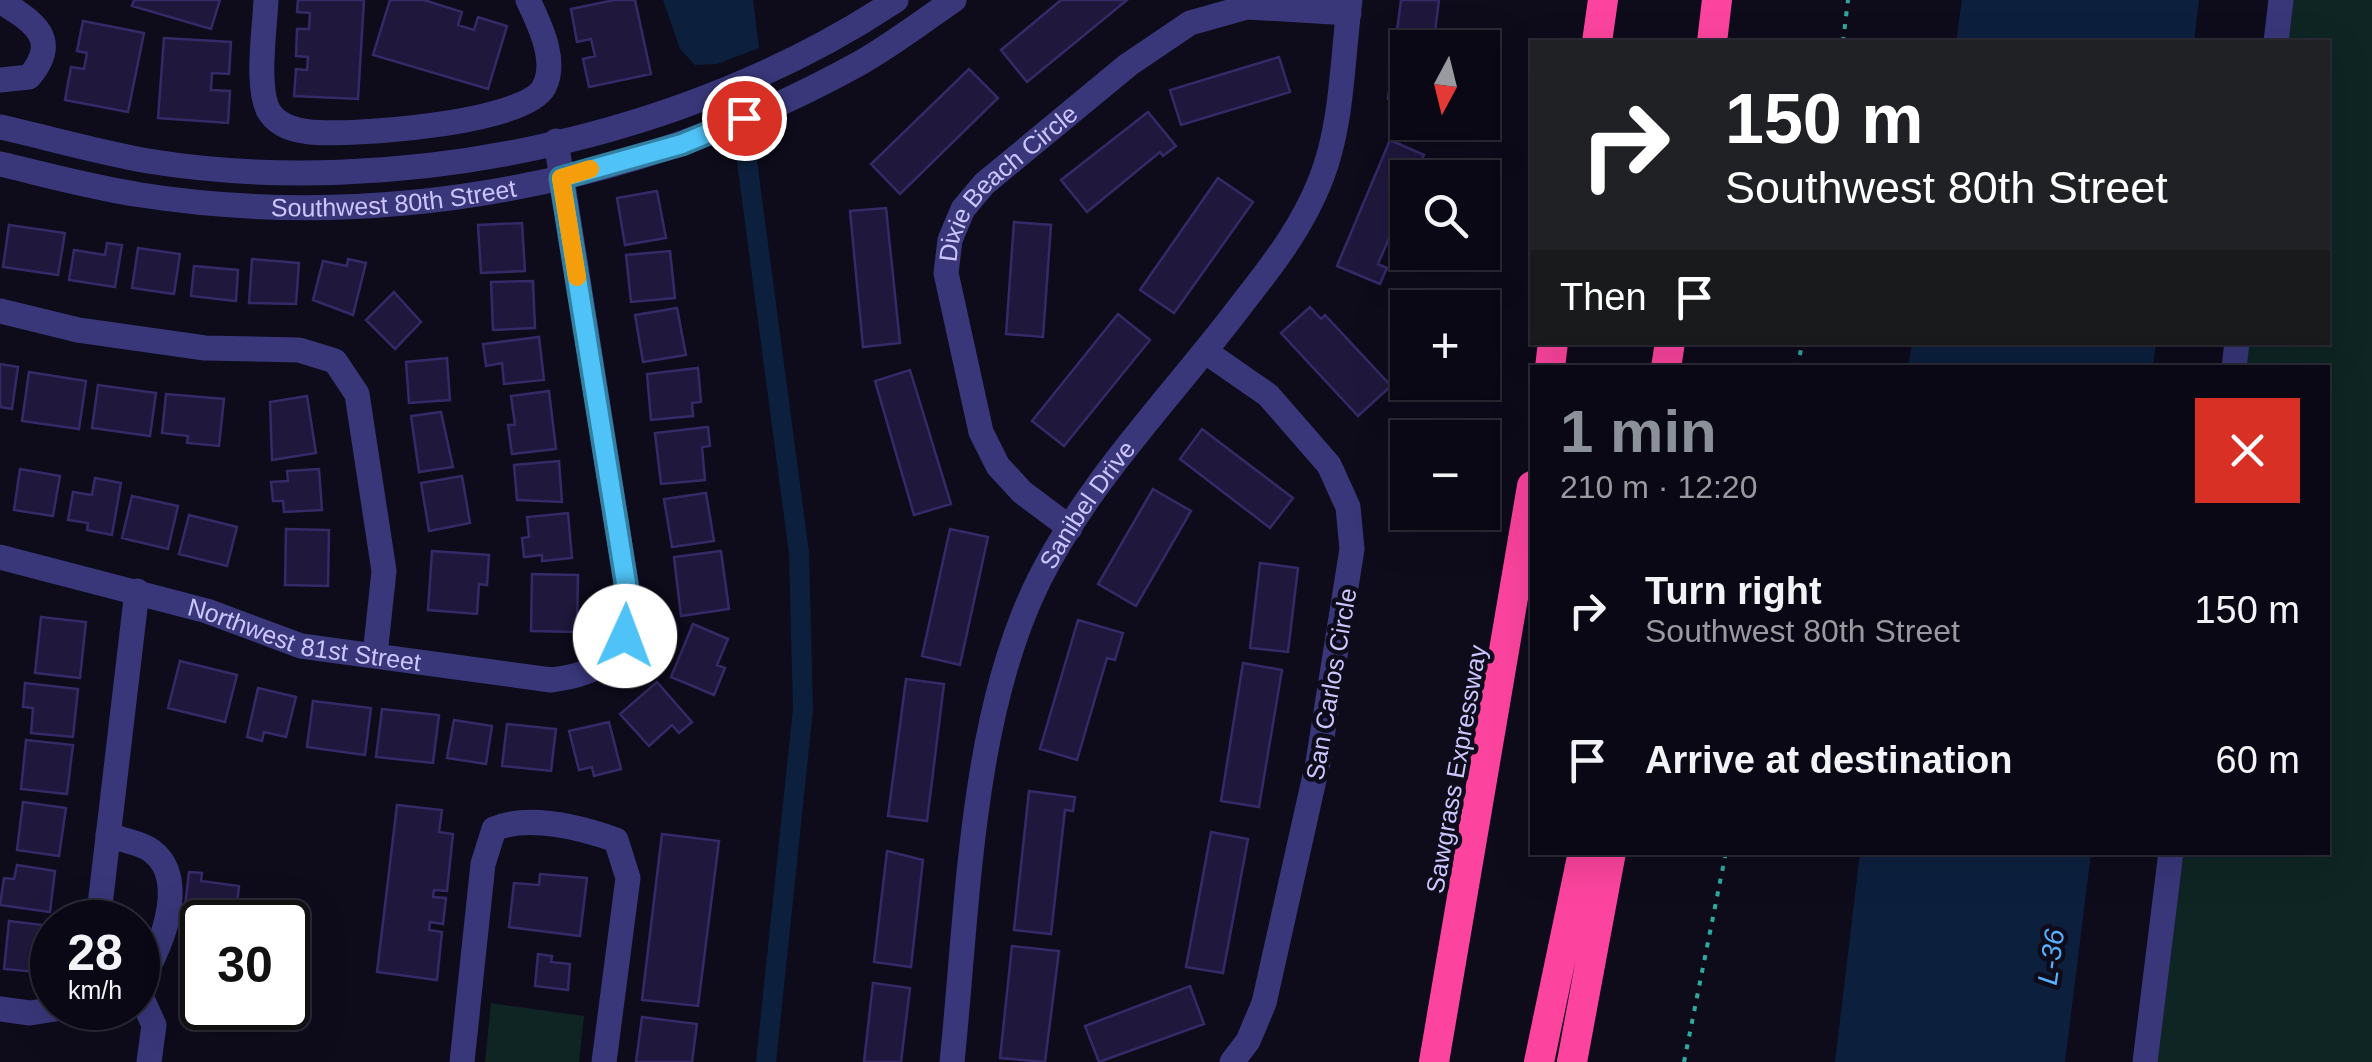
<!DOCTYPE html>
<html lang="en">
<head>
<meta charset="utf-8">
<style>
	body { margin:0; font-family:Helvetica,sans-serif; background:#13111d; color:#f1f3f6; height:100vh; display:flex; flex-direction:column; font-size:38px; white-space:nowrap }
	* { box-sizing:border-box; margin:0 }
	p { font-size:32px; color:#999aa0 }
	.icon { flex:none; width:55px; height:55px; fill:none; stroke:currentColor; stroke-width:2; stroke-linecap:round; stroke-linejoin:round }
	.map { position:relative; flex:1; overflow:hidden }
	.drawer { position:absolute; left:1530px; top:365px; width:800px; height:490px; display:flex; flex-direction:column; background:#0a0814; border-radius:0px; box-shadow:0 10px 40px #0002,0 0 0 2px #2a2934 }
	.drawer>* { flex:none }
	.banner { position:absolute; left:1530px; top:40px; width:800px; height:305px; border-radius:0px; box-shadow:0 10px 40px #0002,0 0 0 2px #2a2934; background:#202124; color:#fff; overflow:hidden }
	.needle { width:65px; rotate:187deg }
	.buttons { position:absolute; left:1390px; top:30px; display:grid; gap:20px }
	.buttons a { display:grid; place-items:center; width:110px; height:110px; border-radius:0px; background:#0a0814; box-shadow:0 10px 40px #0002,0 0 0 2px #2a2934; font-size:50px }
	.speed { position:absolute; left:30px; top:900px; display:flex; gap:20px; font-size:50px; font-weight:700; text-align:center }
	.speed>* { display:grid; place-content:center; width:130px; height:130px; border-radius:50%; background:#0a0814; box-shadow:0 10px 40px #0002,0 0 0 2px #2a2934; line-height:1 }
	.speed small { font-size:25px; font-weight:400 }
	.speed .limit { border:5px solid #111; border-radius:15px; background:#fff; color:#111 }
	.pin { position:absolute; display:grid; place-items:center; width:85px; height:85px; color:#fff; margin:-42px; border:5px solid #fff; border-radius:50%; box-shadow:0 2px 10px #0007 }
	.me { position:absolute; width:110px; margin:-55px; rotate:2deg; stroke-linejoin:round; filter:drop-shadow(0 0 8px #0008) }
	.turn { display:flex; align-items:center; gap:35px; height:210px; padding:0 30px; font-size:45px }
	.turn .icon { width:130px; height:130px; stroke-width:2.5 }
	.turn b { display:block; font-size:70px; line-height:85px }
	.then { display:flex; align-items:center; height:95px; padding:0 30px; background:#0003; gap:20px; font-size:38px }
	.round { display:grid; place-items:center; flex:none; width:105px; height:105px; border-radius:0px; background:#13111d }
	.summary { display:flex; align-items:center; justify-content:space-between; height:170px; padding:0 30px }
	h1 { font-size:60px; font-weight:700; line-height:75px; color:#8c9099 }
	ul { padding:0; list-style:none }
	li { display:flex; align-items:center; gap:30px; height:150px; padding:0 30px }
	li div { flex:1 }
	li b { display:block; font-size:38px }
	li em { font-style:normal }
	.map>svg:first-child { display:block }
	.green { fill:#0e2524 }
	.water { fill:#0c203e }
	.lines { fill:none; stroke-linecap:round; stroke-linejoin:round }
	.canal { stroke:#0c203e; stroke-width:20 }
	.building { fill:#1f183c; stroke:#352a67; stroke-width:2.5 }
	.path { stroke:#2eaaa1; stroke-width:4; stroke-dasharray:5 8; stroke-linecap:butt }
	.minor { stroke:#39377a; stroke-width:25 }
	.highway { stroke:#fc449e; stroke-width:30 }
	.route-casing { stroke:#337fa1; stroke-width:25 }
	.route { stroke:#4fc3f7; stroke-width:18 }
	.slow { stroke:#f59e0b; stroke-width:18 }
	.labels { text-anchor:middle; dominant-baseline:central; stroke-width:9; stroke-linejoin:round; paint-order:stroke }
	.street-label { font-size:25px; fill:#ccc6fe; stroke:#0e0b1b }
	.water-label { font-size:28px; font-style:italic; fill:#56b1fc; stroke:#0e0b1b }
</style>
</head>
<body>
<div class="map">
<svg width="2372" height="1062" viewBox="0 0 2372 1062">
	<rect width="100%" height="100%" fill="#0e0b1b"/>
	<path class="green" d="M2281,0H2372V1062H2145L2171,853L2328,852V368L2234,367L2237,343L2328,342V42H2276Z
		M491,1003L584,1016L579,1062H485Z"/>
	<path class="water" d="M663,0H753L759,48L717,64L695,65L680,49Z
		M1962,0H2199L2194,42H1956Z
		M1912,343V342L2156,343L2153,367H1908Z
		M1860,853H2091L2065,1062H1835Z"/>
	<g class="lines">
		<path class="canal" d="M746,154L799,553L803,709L766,1062"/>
	</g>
	<path class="building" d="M134,0H220L211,29L132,6Z
		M298,0H364L358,99L294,96L296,69L307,70L308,57L296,56L297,29H309L310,13L297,12Z
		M390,0H424L462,12L458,25L474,30L478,17L507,26L488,89L373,55Z
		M614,0H635L651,74L589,87L583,59L595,56L591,39L577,42L571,9Z
		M1061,0H1127L1027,82L1001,50Z
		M1401,0H1439L1433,48H1408V102L1388,99Z
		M83,21L144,33L128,112L65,100L71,67L84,69L87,53L77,51Z
		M164,38L231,42L229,74L212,73L211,90L230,91L228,123L158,118Z
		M1279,57L1290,92L1181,125L1170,90Z
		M969,69L998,98L900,194L871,164Z
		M1148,112L1176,146L1163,156L1160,152L1087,212L1061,180Z
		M1390,140L1424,155L1414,178H1408V194L1378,264L1387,268L1380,284L1337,266Z
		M1218,178L1253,202L1174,313L1140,290Z
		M657,191L666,238L625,245L617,198Z
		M886,208L900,343L863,347L850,211Z
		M1014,222L1051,225L1043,337L1006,334Z
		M522,223L525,271L481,273L478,225Z
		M9,225L65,233L58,275L3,267Z
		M107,243L122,245L115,287L69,280L74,250L105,255Z
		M138,248L180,254L174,294L132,288Z
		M670,251L675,298L631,302L626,255Z
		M252,259L299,263L296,304L249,303Z
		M348,259L366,263L353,315L313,300L323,261L347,266Z
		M194,266L238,270L236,301L191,296Z
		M533,281L535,328L493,330L491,282Z
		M394,292L421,322L395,349L366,320Z
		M1310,307L1321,319L1325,315L1391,386L1358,416L1281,333Z
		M677,308L686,355L643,362L635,315Z
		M1118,314L1150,340L1064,446L1032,421Z
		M539,337L544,380L504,384L502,363L486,366L483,344Z
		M447,358L450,400L409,403L406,362Z
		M0,364L18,367L12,409L0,407Z
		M698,368L701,402L692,403L693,416L651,420L647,374Z
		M910,370L951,504L914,515L875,381Z
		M29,372L86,381L79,429L22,421Z
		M98,385L156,393L150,436L92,428Z
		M549,391L556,449L512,454L508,425H515L511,396Z
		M166,394L224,399L219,446L187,443L188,436L162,433Z
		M307,396L316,453L272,460L270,402Z
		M441,412L453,467L419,472L411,416Z
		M708,427L710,446L702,447L705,480L661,484L655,433Z
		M1202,429L1293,498L1270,528L1180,459Z
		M559,461L562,502L517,500L514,465Z
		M20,469L60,476L53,516L14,510Z
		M319,469L322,510L284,512L283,501H273L271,482L288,481L287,471Z
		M462,476L470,523L429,531L421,483Z
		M95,478L121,483L112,535L87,530L88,523L68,520L73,492L92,495Z
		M1153,489L1191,511L1136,606L1098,584Z
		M706,493L714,541L672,547L664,499Z
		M132,496L178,506L168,549L122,538Z
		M568,513L572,558L542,561V555L524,557L522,538L529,537L527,517Z
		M189,515L237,527L227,566L179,554Z
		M286,529L329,530L328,586L285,585Z
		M950,529L988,537L960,665L922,656Z
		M432,551L489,555L487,585L479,584L477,614L428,610Z
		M721,551L729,609L681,616L674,557Z
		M1260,563L1298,568L1288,652L1250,648Z
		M532,574L578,575L577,632L531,631Z
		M41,617L86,622L80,678L35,673Z
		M1078,620L1123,633L1115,660L1107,658L1077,760L1040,749Z
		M693,624L728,639L717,665L725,668L714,695L671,677Z
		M180,661L237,675L225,722L168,708Z
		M1243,663L1282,670L1259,807L1221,801Z
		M906,679L944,684L927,821L888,816Z
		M657,682L692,722L679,733L672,725L649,746L620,714Z
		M25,683L78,689L73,737L31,733L33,708L23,707Z
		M258,688L296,697L286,737L264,732L262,741L247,737Z
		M313,701L371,708L365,755L307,747Z
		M382,709L439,715L433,763L376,757Z
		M454,720L492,726L486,764L447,758Z
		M609,722L621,769L594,776L592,767L579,770L569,731Z
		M507,724L556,729L551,771L502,766Z
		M26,740L73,745L67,794L21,789Z
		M1029,791L1075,797L1073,811L1065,810L1051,934L1014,930Z
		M23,802L66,808L59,856L17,850Z
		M397,805L442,810L439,832L453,834L447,891L434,890L433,897L446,898L443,924L430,922L429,930L442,932L437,980L377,972Z
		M1211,832L1248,839L1223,973L1186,967Z
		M662,834L719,841L698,1006L642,1000Z
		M887,851L923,860L911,967L874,962Z
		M17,865L55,871L50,912L0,905L4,878L14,879Z
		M189,872L202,873L201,881L239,886L235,922H202V953L199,952L198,962L179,960L182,925L167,923L169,904L185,906Z
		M540,874L587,878L580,936L509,927L514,883L539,885Z
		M9,921L51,926L46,973L4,969Z
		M1012,946L1059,951L1045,1062L1000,1058Z
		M538,954L552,956L551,962L570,964L568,990L535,986Z
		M873,983L910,988L901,1062H864Z
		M1190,986L1204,1024L1099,1062L1085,1026Z
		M642,1017L697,1024L692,1062H636Z"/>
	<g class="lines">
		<path class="path" d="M1843,42L1848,0
			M1798,368L1802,342
			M1684,1062L1726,852"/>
		<g class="minor">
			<path d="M266,0C265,27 255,91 270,113C279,126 294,130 310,132C350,136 525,124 544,87C558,60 539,24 528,0"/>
			<path d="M0,1C32,21 62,38 29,77L0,80"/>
			<path d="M2276,42L2281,0"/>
			<path d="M0,127C49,138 98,152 148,161C395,201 688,139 896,0"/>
			<path id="s1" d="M0,164C47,175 94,188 141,195C386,233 644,183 860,63C892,45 923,21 954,0"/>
			<path d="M0,311L78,330L205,348L299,350L335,361L357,394L384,571L375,655"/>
			<path d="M1206,352L1268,395L1329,465L1348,507L1352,549L1318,762L1264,1003L1248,1041L1232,1062"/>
			<path d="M2234,368L2237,342"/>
			<path id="s2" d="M1070,528L1022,492L998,466L981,432L946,273L950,240L963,209L984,184L1128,65L1190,23L1247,7L1349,13"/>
			<path id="s3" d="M0,557L207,611L301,646L551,680C601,674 621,658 630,608L556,141"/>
			<path d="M108,835C121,840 143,843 153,852C190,881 159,955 138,983"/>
			<path d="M98,922L137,591"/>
			<path d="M138,990L154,1025L149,1062"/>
			<path d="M0,1009L30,1013L62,1008"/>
			<path d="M462,1062L483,864L494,829C529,814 582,828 616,840L628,878L604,1062"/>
			<path id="s4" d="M952,1062C968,909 970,719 1039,580C1091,477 1176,392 1245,300C1275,262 1303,225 1321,179C1343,123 1342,59 1350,0"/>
			<path d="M2145,1062L2171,852"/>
		</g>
		<path class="highway" d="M1597,42L1603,0
			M1712,42L1717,0
			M1550,368L1553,342
			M1666,368L1670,342
			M1434,1062L1532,486
			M1539,1062L1583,852
			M1572,1062L1611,852"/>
	</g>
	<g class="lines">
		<defs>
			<path id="route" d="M625,636L630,608L561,178L682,144L744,118"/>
		</defs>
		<use href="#route" class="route-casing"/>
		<use href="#route" class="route"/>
		<path class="slow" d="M577,277L561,178L590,169"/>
	</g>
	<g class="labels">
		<g class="street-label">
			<text stroke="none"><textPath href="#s2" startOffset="410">Dixie Beach Circle</textPath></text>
			<text stroke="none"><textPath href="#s1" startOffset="398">Southwest 80th Street</textPath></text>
			<text stroke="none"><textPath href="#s4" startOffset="582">Sanibel Drive</textPath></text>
			<text stroke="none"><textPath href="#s3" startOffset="315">Northwest 81st Street</textPath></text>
			<text transform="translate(1331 684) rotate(-80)">San Carlos Circle</text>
			<text transform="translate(1456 769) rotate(-80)">Sawgrass Expressway</text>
		</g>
		<g class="water-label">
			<text transform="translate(2051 957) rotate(-82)">L-36</text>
		</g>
	</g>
</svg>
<div class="buttons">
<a><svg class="needle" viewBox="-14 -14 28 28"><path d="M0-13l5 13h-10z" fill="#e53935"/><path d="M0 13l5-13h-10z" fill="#999aa0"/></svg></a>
<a><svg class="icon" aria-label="search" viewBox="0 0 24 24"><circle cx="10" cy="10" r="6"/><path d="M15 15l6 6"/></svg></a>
<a>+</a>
<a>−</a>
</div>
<div class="speed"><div>28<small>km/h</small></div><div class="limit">30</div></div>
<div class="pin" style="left:744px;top:118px;background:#d93025"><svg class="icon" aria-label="arrive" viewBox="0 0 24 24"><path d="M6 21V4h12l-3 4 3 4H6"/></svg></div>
<svg class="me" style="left:625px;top:636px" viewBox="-20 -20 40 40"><circle r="19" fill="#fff"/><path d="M0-13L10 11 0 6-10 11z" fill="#4fc3f7"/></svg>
<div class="banner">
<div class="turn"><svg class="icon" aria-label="right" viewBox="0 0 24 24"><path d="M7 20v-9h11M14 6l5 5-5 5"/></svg><div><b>150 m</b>Southwest 80th Street</div></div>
<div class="then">Then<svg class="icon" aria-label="arrive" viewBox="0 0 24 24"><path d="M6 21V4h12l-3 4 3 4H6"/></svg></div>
</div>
<section class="drawer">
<div class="summary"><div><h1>1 min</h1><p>210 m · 12:20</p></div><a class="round" style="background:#d93025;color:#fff"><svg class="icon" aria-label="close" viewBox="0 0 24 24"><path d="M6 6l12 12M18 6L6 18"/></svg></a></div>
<ul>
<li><svg class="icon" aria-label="right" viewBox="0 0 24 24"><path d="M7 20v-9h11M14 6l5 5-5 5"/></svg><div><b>Turn right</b><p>Southwest 80th Street</p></div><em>150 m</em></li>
<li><svg class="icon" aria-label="arrive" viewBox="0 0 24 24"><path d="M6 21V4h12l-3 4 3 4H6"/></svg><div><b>Arrive at destination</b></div><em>60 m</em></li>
</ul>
</section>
</div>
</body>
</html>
